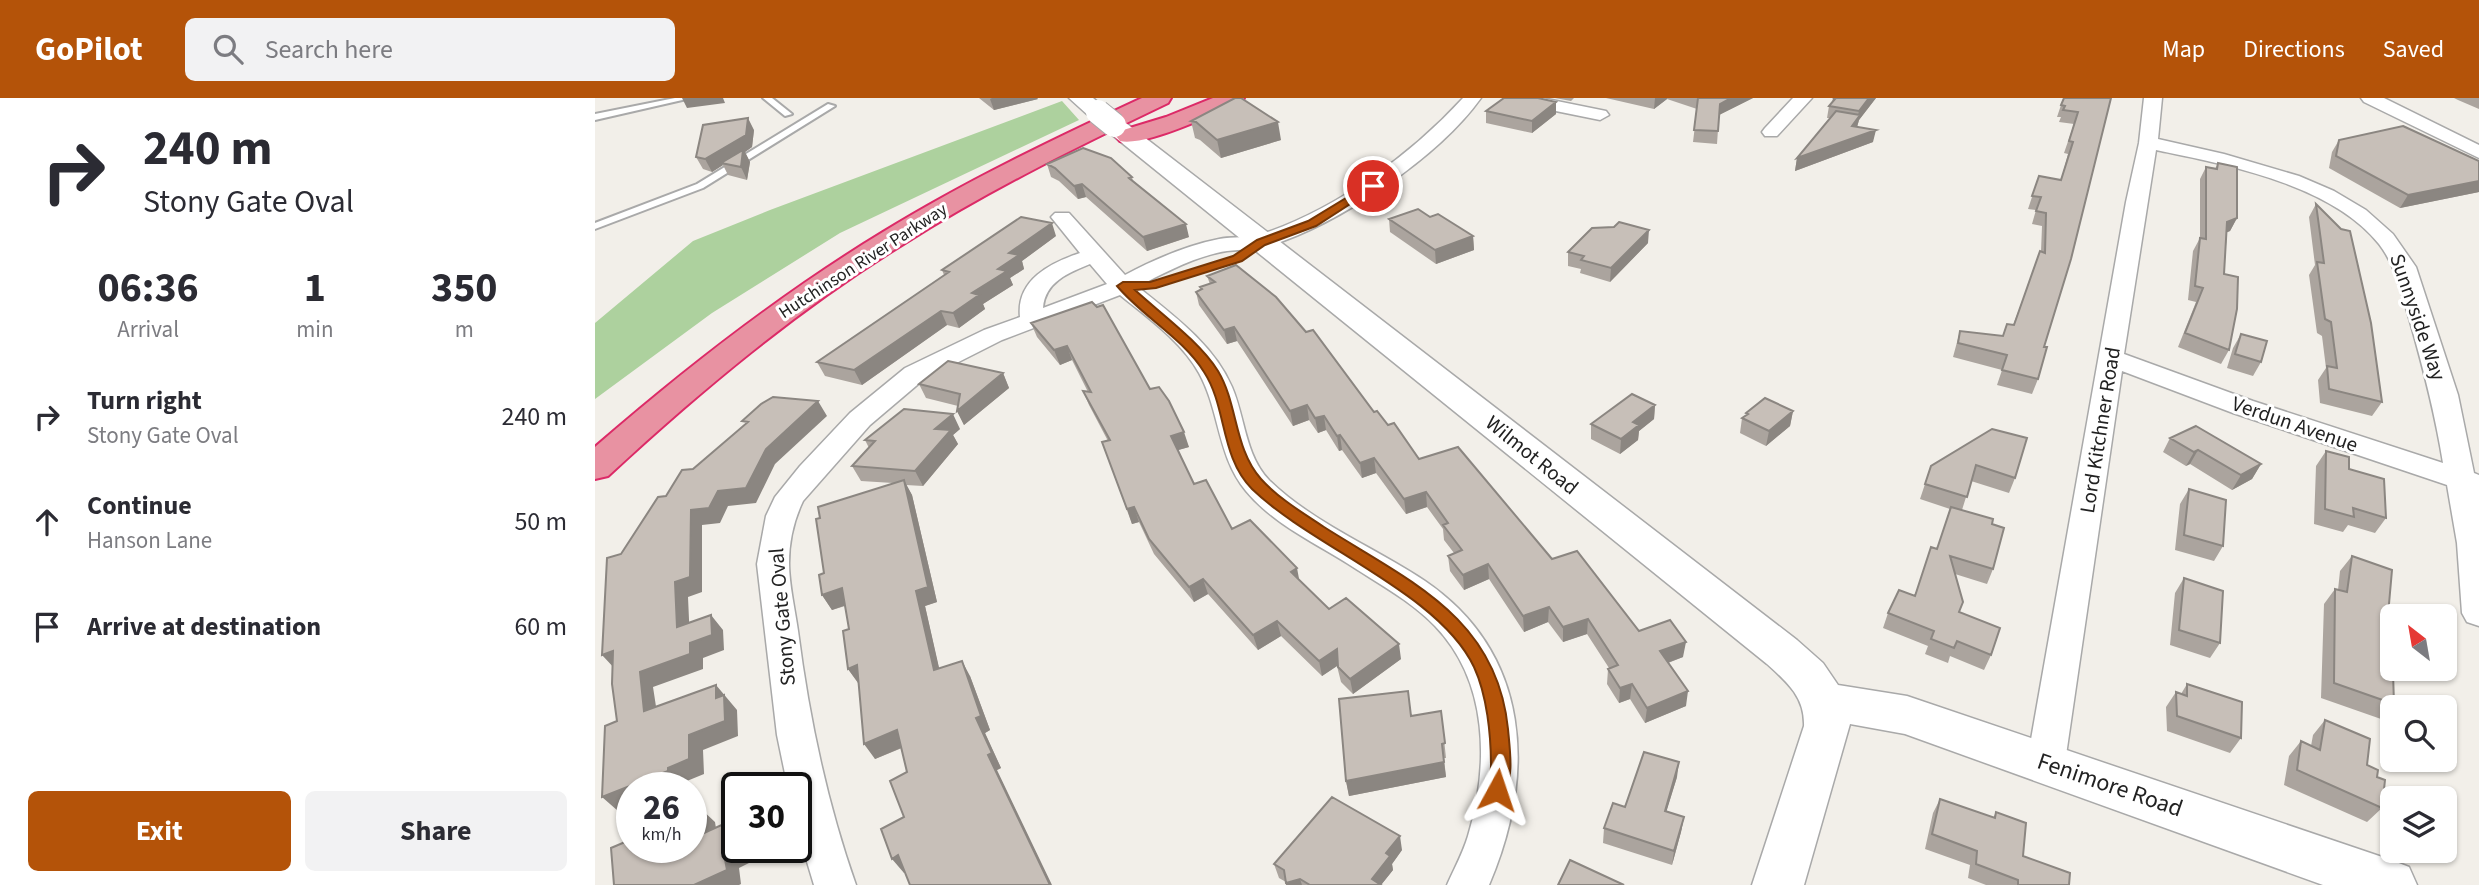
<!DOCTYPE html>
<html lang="en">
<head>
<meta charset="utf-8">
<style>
	body { margin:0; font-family:"Source Sans 3",sans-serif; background:#f2f2f3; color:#2b2b33; height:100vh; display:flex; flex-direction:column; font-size:26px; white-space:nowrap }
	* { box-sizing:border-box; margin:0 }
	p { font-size:23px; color:#7c7c81 }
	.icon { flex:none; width:38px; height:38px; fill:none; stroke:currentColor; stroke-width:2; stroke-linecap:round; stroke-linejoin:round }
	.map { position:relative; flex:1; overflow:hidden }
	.side { display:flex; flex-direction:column; background:#fff; width:595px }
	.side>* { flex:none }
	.banner { background:#fff; color:#2b2b33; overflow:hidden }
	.needle { width:46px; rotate:329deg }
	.buttons { position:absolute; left:1785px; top:506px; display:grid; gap:14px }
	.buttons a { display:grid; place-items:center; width:77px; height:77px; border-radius:10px; background:#fff; box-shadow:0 2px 5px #0004; font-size:35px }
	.speed { position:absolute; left:21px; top:674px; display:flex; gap:14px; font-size:35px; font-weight:700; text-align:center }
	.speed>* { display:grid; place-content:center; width:91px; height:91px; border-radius:50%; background:#fff; box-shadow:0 2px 5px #0004; line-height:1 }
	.speed small { font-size:18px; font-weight:400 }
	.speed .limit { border:4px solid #111; border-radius:10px; background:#fff; color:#111 }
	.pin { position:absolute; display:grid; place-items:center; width:60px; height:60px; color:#fff; margin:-30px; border:4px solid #fff; border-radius:50%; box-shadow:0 2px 7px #0007 }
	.me { position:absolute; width:77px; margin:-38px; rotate:5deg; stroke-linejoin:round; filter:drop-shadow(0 0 5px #0008) }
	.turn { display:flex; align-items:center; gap:24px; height:147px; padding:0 28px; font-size:32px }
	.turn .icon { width:91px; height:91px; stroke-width:2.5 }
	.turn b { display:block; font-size:49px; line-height:60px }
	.eta { display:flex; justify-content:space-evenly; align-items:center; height:119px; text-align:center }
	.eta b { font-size:42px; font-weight:700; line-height:49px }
	.cta { display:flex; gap:14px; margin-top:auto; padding:14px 28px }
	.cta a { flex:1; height:80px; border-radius:10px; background:#b45309; color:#fff; font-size:28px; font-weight:700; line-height:80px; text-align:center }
	.cta a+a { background:#f2f2f3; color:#2b2b33 }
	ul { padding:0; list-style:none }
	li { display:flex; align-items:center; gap:21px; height:105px; padding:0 28px }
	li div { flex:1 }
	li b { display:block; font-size:26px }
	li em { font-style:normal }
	header { display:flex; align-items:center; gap:42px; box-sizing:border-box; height:98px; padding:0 35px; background:#b45309; color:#fff }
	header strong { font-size:33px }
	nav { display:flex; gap:38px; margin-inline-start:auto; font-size:24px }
	.search { width:490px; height:63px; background:#f2f2f3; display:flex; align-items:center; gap:18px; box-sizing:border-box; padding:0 24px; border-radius:10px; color:#7c7c81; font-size:26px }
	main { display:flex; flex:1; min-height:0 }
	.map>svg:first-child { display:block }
	.forest { fill:#add19e }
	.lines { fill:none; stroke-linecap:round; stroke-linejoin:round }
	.service-casing { stroke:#a9a9a9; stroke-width:4 }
	.minor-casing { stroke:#a9a9a9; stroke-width:3 }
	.tertiary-casing { stroke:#a9a9a9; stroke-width:3 }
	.motorway-casing { stroke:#dc2a67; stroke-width:4 }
	.service { fill:#fff; fill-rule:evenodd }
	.minor { fill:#fff; fill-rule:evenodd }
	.tertiary { fill:#fff; fill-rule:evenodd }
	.motorway { fill:#e892a2; fill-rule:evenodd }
	.tertiary-bridge-casing { stroke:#a9a9a9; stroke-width:26; stroke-linecap:butt }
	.tertiary-bridge { stroke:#fff; stroke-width:24 }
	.wall { fill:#aba49e }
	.shaded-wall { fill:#8b8681 }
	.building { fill:#c7bfb8; stroke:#8b8681; stroke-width:2 }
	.route { fill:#b45309; stroke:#753606; stroke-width:2 }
	.labels { text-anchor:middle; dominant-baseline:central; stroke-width:6; stroke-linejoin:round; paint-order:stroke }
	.far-street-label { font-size:18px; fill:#222; stroke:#fff }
	.street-label { font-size:21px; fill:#222; stroke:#fff }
	.near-street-label { font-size:24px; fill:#222; stroke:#fff }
</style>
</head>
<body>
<header>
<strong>GoPilot</strong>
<div class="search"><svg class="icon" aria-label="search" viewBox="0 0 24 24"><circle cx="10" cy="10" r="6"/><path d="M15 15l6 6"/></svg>Search here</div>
<nav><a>Map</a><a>Directions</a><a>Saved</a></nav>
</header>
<main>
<section class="side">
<div class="banner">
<div class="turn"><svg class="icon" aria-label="right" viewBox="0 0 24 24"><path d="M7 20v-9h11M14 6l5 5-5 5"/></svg><div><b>240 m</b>Stony Gate Oval</div></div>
</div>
<div class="eta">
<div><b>06:36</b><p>Arrival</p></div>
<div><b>1</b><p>min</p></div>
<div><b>350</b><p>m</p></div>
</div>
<ul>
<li><svg class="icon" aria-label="right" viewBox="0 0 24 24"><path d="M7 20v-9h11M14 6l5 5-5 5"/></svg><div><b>Turn right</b><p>Stony Gate Oval</p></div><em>240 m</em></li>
<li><svg class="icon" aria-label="ahead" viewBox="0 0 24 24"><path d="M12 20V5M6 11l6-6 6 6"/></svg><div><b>Continue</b><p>Hanson Lane</p></div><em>50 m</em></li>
<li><svg class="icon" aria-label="arrive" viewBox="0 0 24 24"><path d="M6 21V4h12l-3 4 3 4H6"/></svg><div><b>Arrive at destination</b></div><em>60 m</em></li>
</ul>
<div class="cta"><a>Exit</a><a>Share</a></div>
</section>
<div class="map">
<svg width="1884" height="787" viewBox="0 0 1884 787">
	<rect width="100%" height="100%" fill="#f2efe9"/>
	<path class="forest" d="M467,3L484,22L245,135L117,215L0,301V225L98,143L175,112Z"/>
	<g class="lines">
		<defs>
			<path id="service" d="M80,0H96L0,22V16Z
				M168,0H177L197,16L190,18Z
				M233,6L240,8L108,90L0,131V125L102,86Z"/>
			<path id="minor" d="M868,0H886C843,60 744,126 674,148C661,153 646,151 632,153C604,157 567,175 543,189C578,217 619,247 637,289C650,319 650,357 674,382C718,425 779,449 830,483C937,556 941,677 894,787H852C859,771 868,755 873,738C894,668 894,584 840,528C817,504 786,487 758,469C722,446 678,426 651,393C622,358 625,313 604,275C587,244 552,219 525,197L407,242L328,282L275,327L208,403C199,422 194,443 194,465C194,487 200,511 203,533C214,619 232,705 261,787H219L201,727V690H193L182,637L162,466L171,418L180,399L205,368L255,315L310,270L389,232L425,219C421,182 455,165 485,155L456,119L460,115H474L530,177C558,162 593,147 624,141C638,138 653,141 667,136C740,112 816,57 868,0ZM495,166L512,186L448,210C450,184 473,175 495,166Z
				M912,0H947L1011,13L1014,17L1005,22L921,5Z
				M1198,0H1217L1182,38H1170L1167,34L1170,30Z
				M1549,0H1567L1563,41L1629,56L1704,78L1739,93L1771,112L1798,136L1821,169L1863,297L1879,375L1884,377V528L1872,524L1867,515L1862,445L1852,387L1638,315L1527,273L1470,664L1465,676L1451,681L1437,676L1432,664L1531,104L1544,45ZM1561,52C1632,67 1736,86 1784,146C1801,168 1806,194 1814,220C1828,269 1840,315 1848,365L1658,303L1529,256Z
				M1766,0H1789L1884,47V60L1769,4Z"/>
			<path id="tertiary" d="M474,0H498L514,14L511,19H495Z
				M519,20L527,22L1202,542L1228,565L1243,587L1312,598L1796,762L1814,769L1822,787H1728L1310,636L1255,626L1209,787H1157L1209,628C1210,599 1192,584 1172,566L511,32L508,27L511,22Z"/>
			<path id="motorway" d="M547,0H576L573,5C483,48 394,92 310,145C203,211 106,292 13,378L0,381V349C91,270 186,196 288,134C371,83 459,41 547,0Z
				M618,0H649L646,5C620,15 550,49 525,43L521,38L525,33L571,19Z"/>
		</defs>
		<use href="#service" class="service-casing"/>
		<use href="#minor" class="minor-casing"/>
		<use href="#tertiary" class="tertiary-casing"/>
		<use href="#motorway" class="motorway-casing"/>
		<use href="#service" class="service"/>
		<use href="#minor" class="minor"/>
		<use href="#tertiary" class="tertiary"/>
		<use href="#motorway" class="motorway"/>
		<defs>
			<path id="tertiary-bridge" d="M503,14L519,27"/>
		</defs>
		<use href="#tertiary-bridge" class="tertiary-bridge-casing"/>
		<use href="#tertiary-bridge" class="tertiary-bridge"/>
	</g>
	<path class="wall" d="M384,0H442L443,1L399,12Z
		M960,0H979L976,3Z
		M1011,0H1158L1124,17L1122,46L1098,44L1102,11L1072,1L1059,11Z
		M1238,0H1281L1264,22L1262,29L1278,44L1200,73L1202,60L1235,20H1232L1234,8L1237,5Z
		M1516,0L1449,249L1443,281L1437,296L1402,287L1407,272L1358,259L1365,233L1407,238L1418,227L1446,154L1447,128L1437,126L1441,112L1433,111L1444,78L1466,82L1473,56L1469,55L1479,26L1464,24L1466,19H1462L1466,7Z
		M1859,0H1884V11L1863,2Z
		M891,13L961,16L937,35L891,25Z
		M596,23L686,42L626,60L605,42L600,40Z
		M159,32L157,49L150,54L155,64L152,82L133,77L128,67L117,74L108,71L101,59Z
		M1744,42L1884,63V94L1805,110L1734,70L1737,54Z
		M1623,65L1642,120L1635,133L1632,134L1629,176L1634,252L1626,266L1583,249L1601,204L1593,202L1598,153L1605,140V81L1611,69L1620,71Z
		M452,66L537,79L538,84L594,139L552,153L491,99L483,101L464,83L456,79Z
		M1721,106L1787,304L1777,318L1725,305L1723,282L1731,270L1727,238L1722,235L1714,177L1720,167L1714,119Z
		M835,119L878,138L879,152L841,166L795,134L794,121Z
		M461,138L427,163L429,171L415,180L418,187L388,206L390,211L364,230L352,227L267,287L230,278L222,264L349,177L347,172Z
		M1053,145L1015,184L985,175L986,171L973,168V154Z
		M612,178L779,314L824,361L957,461L1044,533L1088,559L1073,565L1091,608L1050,625L1035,601L1024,605L1012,586L1013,571L1014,570L992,536L968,544L953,524L929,534L894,481L869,492L855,473L853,458L859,455L849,442L848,431L832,409L811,416L781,375L767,380L747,352L744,353L731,332L723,335L714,322L698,328L642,243L632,246L604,207L601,194L606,191L605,189L615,186Z
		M436,225L555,291L594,349L583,352L599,386L637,431L704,481L734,511L806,561L758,596L746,584L742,568L727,578L686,538L663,552L613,496L599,504L559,456L544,424L537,426L507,344L513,343L494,307L488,293L493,294L477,262L465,267L442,239Z
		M1646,236L1666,264L1658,278L1632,270L1638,250Z
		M408,275L414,290L369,327L362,313L363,308L331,300L324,286Z
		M1060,307L1059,321L1044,333L1043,342L1025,356L996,341V326Z
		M1198,313L1195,328L1171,348L1145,335L1147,320L1150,318L1151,315Z
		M365,331L358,337L363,346L328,388L311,387L317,397L342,504L330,508L344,571L375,578L395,632L390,635L406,670L402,672L309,775V719L312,674L307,650L280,661L263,585L253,571L254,531L250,508L237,512L227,497L229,475L298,385L266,383L257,368L274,350L270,342Z
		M1397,331L1420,380L1414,395L1376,383L1367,412L1397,426L1398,471L1392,486L1360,476L1364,514L1396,557L1389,572L1355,558L1353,565L1330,556L1333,548L1288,530L1293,515L1319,498L1342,451L1355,411L1325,401L1336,368Z
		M1575,340L1666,366L1657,381L1637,392L1595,366L1591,368L1568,354Z
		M1731,353L1754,371L1791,420L1780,435L1753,427L1748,434L1719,426L1721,368Z
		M1594,391L1628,448L1619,463L1580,452L1585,406Z
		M1757,458L1791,540L1799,606L1786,621L1726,600L1729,506L1740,491L1743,492L1745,473Z
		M1589,480L1625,545L1615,560L1575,547L1580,495Z
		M1592,586L1646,640L1635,655L1572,633L1571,609L1581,594L1586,596Z
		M846,613L851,660H849L851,679L754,698L751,683L816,618Z
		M1730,622L1782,679L1787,710L1772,724L1689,687L1694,658L1706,643L1716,648L1718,637Z
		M1082,679L1071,714L1089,719L1086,734L1077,767L1008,745L1009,730L1030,709Z
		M1345,701L1398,720L1401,714L1428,758L1474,787H1391L1373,780L1375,767L1330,751L1338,715Z
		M807,752L797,766L798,772L786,787H691V784L684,780L679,766Z"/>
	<path class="shaded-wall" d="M87,0H128L130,5L92,10Z
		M397,0H442L443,1L399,12L395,1Z
		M1060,0H1072V1L1059,11Z
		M1136,0H1158L1124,17L1125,6Z
		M1274,0H1281L1264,22L1262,29L1257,28L1262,21L1264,13Z
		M961,4V16L937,35V23Z
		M153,20L159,32L157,49L150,54L155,64L152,82L146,69L126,65L128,67L117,74L110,61Z
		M683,24L686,42L626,60L622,42Z
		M1281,32L1278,44L1200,73L1202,60Z
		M1884,83V94L1805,110L1813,97Z
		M487,86L491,99L483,101L479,88Z
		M1642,120L1635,133L1626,137L1632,124Z
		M457,125L461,138L427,163L429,171L415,180L418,187L388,206L390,211L364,230L358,215L414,155Z
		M591,126L594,139L552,153L548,139Z
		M1054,132L1053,145L1015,184L1016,170Z
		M878,138L879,152L841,166L840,152Z
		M346,213L352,227L267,287L259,272Z
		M639,229L642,243L632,246L629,232Z
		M472,248L477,262L465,267L459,252Z
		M408,275L414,290L369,327L362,313Z
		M223,303L232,318L180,366L161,405L133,408L125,425L107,427V494L93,499L95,544L82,529L80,484L96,412L123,393Z
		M712,307L714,322L698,328L695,313Z
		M1060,307L1059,321L1044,333L1043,342L1025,356L1026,341L1038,324Z
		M1198,313L1195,328L1171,348L1174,333Z
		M358,316L365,331L358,337L363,346L328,388L320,373L340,331Z
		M729,318L731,332L723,335L720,320Z
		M589,334L594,349L580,353L576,338Z
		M745,337L747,352L744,353L742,338Z
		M1603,352L1595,366L1591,368L1599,354Z
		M779,360L781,375L767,380L765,365Z
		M1666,366L1657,381L1637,392L1646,377Z
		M309,382L317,397L342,504L330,508L348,587L339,572L321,493Z
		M831,394L832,409L811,416L809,401Z
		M539,409L544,424L537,426L532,411Z
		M893,466L894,481L869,492L868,477Z
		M702,470L705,486L696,474Z
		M608,481L613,496L599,504L594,489Z
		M247,490L257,505L237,512L227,497Z
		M954,509L953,524L929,534L928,518Z
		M116,517L128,532L129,552L108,560V571L58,589L64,628L49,613L45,574L95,545Z
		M993,521L992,536L968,544V529Z
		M682,523L686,538L663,552L658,537Z
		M1091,544L1088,559L1064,568L1065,553Z
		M804,546L806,561L758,596L755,581Z
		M742,551L745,566L727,578L724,563Z
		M18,553L21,572L7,557Z
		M367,563L375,578L395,632L390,635L406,670L402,672L457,787H455L393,657L381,620Z
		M262,567L264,586L253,571Z
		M1037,586L1035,601L1024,605L1025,590Z
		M121,587L142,612L143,638L108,652L109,676L87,685V688L83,690H37V708L23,713L7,699L73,670L94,637L121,600Z
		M1093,593L1091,608L1050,625L1052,610Z
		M302,632L313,647L280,661L269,646Z
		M849,664L851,679L754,698L751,683Z
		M1084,664L1082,679L1067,728L1070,713Z
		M105,710L120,724L124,749L109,735Z
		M1089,719L1086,734L1077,767L1079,753Z
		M805,738L807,752L797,766L798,772L786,787L777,781L791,755Z
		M143,749H169L170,757L144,770L146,786L144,787H99L129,756Z
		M303,757L315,771L309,775L297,761Z
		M705,781L707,787H691V785Z"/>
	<path class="building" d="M640,0H646L683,24L622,42L601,24L596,23Z
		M909,0H943L961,4L937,23L891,13Z
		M1103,0H1136L1125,6L1123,33L1099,32Z
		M1238,0H1274L1264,13L1234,8L1240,1Z
		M1469,0H1516L1476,161L1449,249H1452L1443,281L1407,272L1412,257L1363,245L1365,233L1408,238L1412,226L1419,227L1445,153L1450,155L1451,115L1441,113L1446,99L1437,98L1444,78L1466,82L1478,44L1474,43L1483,14L1468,12L1470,8L1466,7Z
		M1241,13L1265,17L1257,28L1281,32L1202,60Z
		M153,20L151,37L110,61L101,59L108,27Z
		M1808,28L1884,63V83L1813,97L1741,58L1744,42Z
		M488,50L516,60L537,79L534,80L591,126L548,139L487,86L479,88L460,70L452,66Z
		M148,52L146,69L126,65Z
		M1623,65L1642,69V120L1632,124L1629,176L1643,179L1642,211L1634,252L1590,235L1608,190L1600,188L1605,140L1611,141V69L1622,71Z
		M1721,106L1746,131L1755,133L1776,225L1787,304L1734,291L1732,268L1742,270L1736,224L1730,221L1722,164L1729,165Z
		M823,111L835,119L843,116L878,138L840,152L794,121Z
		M426,119L457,125L414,155L424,157L403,171L412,173L377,195L384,197L358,215L346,213L259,272L222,264L354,174L347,172Z
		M1024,124L1054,132L1016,170L986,162L989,158L973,154L997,130L1019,129Z
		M641,167L681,199L711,234L718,232L779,314L782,313L793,327L799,325L824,361L863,349L957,461L982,453L1044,533L1075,522L1091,544L1065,553L1093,593L1052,610L1037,586L1025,590L1013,571L1023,567L993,521L968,529L954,509L928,518L893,466L868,477L853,458L867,452L848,427L853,425L831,394L809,401L779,360L765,365L745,337L742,338L729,318L720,320L712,307L695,313L639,229L629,232L601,194L607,191L605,189L620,184L612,178Z
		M497,204L502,209L508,207L555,291L564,289L574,303L589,334L576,338L599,386L611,382L637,431L655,422L702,470L696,474L734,511L751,500L804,546L755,581L743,569L742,551L724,563L682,523L658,537L608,481L594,489L554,441L539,409L532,411L507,344L515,342L488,293L496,294L472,248L459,252L436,225Z
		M1646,236L1672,243L1666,264L1640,256Z
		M353,263L408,275L362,313L365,296L324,286Z
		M1037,296L1060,307L1038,324L1044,327L1026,341L996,326Z
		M178,299L223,303L171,351L151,390L123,393L114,410L96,412L95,479L80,484L82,529L116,517L117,537L95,545V556L45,574L49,613L121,587V600L129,597L130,623L94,637V661L73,670V673L7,699L10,628L22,623L17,586L18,553L7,557L12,460L26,456L63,399L71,398L87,372L98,371L153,324L147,323L166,306Z
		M1170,300L1198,313L1174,333L1147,320L1153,316L1151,315Z
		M309,311L358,316L340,331L356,332L320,373L257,368L280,343L270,342Z
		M1601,328L1666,366L1646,377L1603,352L1599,354L1575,340Z
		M1397,331L1432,340L1420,380L1381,367L1372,399L1330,386L1336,368Z
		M1731,353L1754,359V371L1789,381L1791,420L1758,410L1759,419L1730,411Z
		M309,382L333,489L321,493L339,572L367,563L386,618L381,620L397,655L393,657L455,787H315L303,757L297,761L286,731L309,719L295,683L312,674L302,632L269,646L262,567L253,571L248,533L254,531L247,490L227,497L224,477L229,475L221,421L225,420L223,409Z
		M1594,391L1631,402L1628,448L1589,437Z
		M1356,409L1398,421L1397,426L1409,430L1398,471L1355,458L1368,504L1364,514L1405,530L1396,557L1362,543L1359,550L1336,541L1339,533L1293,515L1304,492L1320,498L1336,449L1342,451Z
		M1757,458L1797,472L1791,540L1797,542L1799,606L1739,585L1740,491L1752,494Z
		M1589,480L1628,493L1625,545L1584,532Z
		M1592,586L1647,604L1646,640L1582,618L1581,594L1592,598Z
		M813,593L816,618L846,613L850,645L847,646L849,664L751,683L744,601Z
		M1730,622L1775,641L1772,667L1783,672L1782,679L1790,682L1787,710L1702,672L1706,643L1725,652Z
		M1049,654L1084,664L1070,713L1089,719L1079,753L1009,730L1018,705L1030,709Z
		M737,699L805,738L791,755L795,758L777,781L786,787H715L705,781L691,785L689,772L679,766Z
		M1345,701L1400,720L1401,714L1431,725L1428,758L1475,775L1474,787H1423V782L1381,766L1382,753L1337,736Z
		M105,710L109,735L142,720V749H143L129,756L132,772L99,787H19L16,750L37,741V749H96V714Z
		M975,762L1029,787H963Z"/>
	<path class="route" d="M774,86L783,88L721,128L670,147L647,163L561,190L540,192C565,215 605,244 623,273C643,306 639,351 666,381C683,400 708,415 729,429C814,483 902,519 913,631C915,654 919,677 909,699L902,701L895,699C890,688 896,679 896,668C896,637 892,597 879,569C844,495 717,449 657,391C625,359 632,309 609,274C588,240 548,219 522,188L528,184H555L638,158L662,142L713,123Z"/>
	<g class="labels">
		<g class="far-street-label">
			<text transform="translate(268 163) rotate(-33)">Hutchinson River Parkway</text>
		</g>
		<g class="street-label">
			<text transform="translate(1823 219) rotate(71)">Sunnyside Way</text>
			<text transform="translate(1700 326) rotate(19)">Verdun Avenue</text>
			<text transform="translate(1505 332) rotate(-81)">Lord Kitchner Road</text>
			<text transform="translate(937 357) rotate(39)">Wilmot Road</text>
			<text transform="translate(187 519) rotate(-95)">Stony Gate Oval</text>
		</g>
		<g class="near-street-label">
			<text transform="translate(1515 687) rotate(19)">Fenimore Road</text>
		</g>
	</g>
</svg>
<div class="buttons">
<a><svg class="needle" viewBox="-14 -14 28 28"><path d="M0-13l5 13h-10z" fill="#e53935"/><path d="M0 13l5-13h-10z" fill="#7c7c81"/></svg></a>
<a><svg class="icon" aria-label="search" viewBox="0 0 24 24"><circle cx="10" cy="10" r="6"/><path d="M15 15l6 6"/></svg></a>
<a><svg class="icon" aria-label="layers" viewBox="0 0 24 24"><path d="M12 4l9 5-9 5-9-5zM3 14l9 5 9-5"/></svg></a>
</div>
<div class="speed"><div>26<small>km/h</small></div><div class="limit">30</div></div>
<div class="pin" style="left:778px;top:88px;background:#d93025"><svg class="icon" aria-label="arrive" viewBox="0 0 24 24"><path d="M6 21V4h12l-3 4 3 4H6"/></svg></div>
<svg class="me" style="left:902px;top:692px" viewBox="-20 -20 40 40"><path d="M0-17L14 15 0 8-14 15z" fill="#b45309" stroke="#fff" stroke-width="4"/></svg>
</div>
</main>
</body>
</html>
